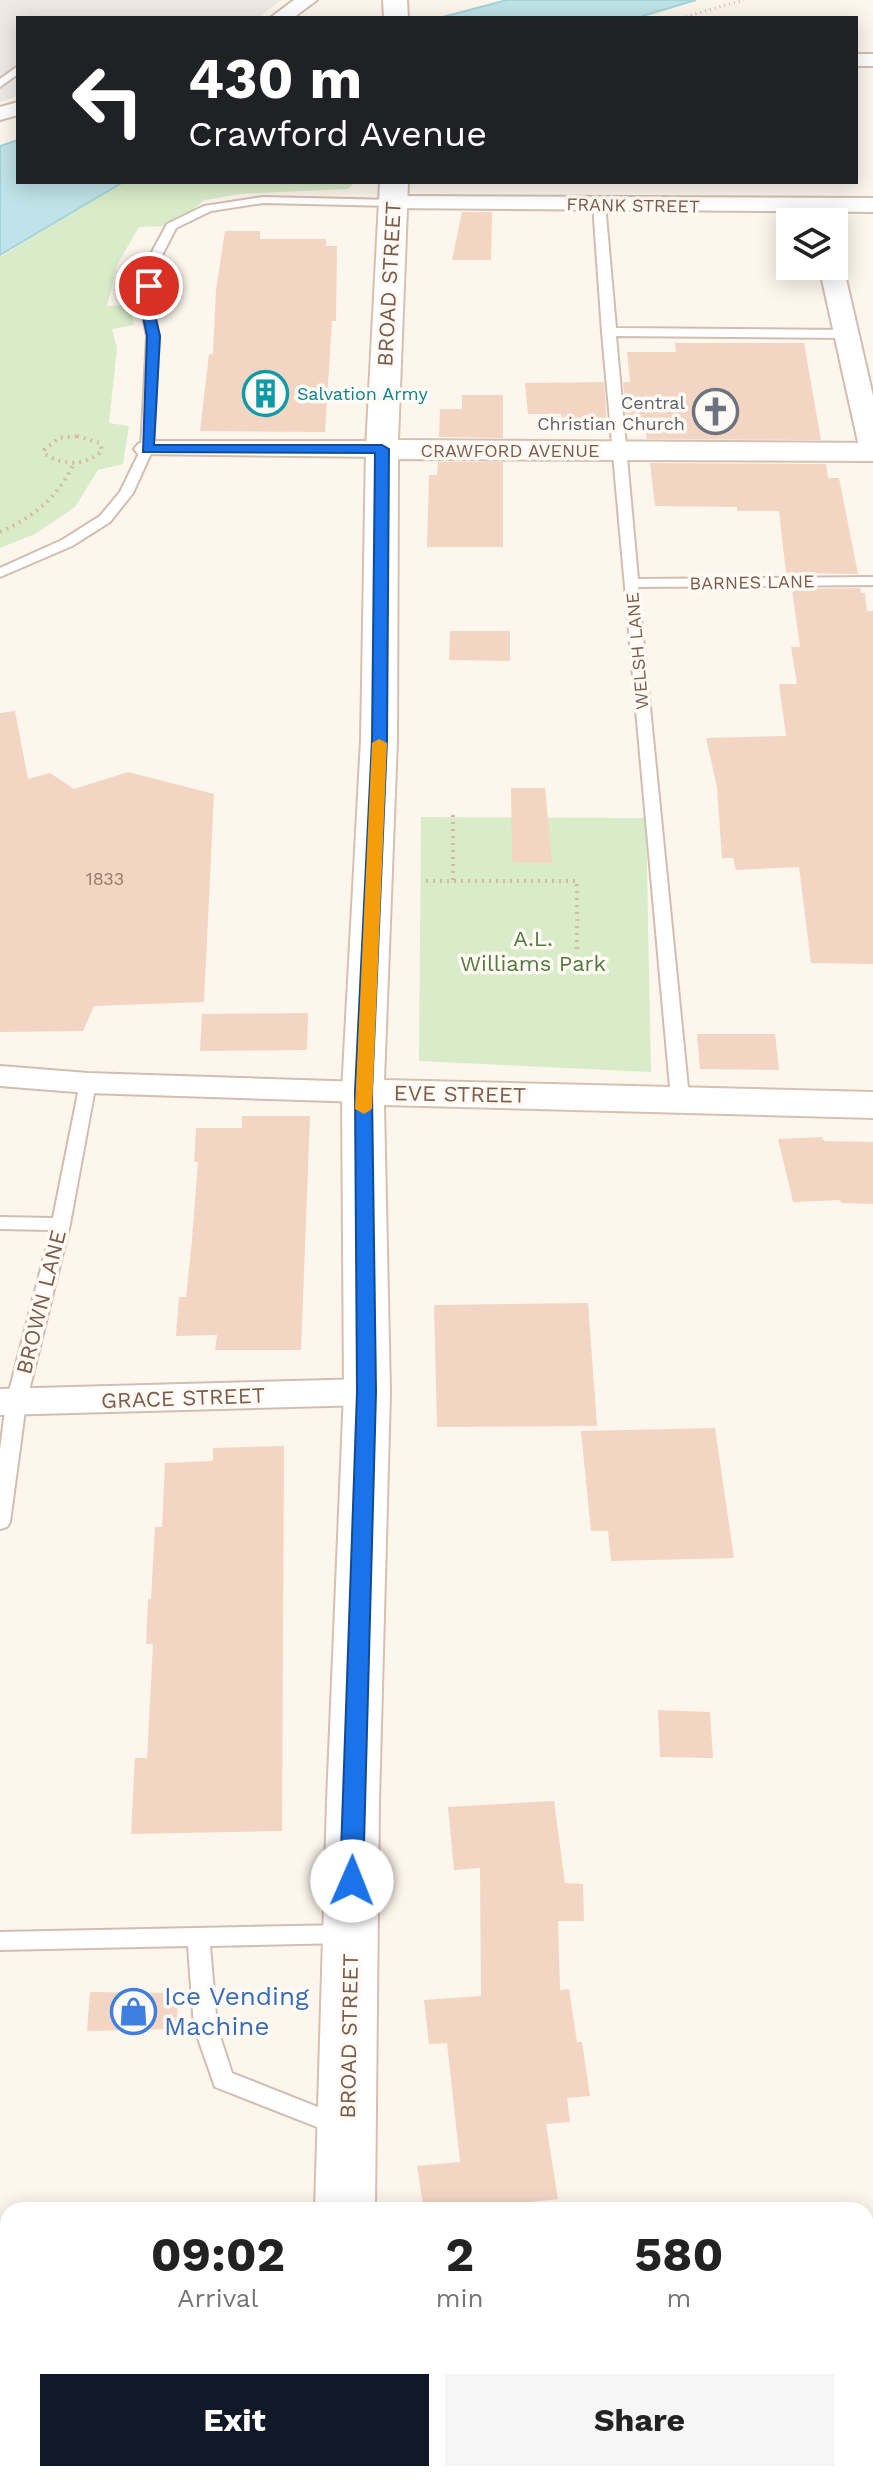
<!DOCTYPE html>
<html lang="en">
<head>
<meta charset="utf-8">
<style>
	body { margin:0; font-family:"Work Sans",sans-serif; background:#f6f6f6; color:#222; height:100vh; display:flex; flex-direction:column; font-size:30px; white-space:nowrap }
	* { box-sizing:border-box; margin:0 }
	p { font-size:26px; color:#767676 }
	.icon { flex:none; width:44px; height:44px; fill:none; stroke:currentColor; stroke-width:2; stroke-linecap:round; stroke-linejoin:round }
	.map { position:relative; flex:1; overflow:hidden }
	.side { position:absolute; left:0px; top:2202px; width:874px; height:280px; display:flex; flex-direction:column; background:#fff; border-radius:24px 24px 0 0; box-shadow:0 4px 20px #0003 }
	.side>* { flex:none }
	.banner { position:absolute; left:16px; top:16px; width:842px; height:168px; border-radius:0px; box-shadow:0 4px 20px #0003; background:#202124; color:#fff; overflow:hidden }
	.buttons { position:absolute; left:776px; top:208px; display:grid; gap:16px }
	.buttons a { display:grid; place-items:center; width:72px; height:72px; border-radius:0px; background:#fff; box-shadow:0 4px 20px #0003; font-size:40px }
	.pin { position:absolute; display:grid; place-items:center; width:68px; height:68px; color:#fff; margin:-34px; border:4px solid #fff; border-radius:50%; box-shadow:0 2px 8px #0007 }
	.me { position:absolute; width:88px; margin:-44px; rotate:1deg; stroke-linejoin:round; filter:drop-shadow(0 0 6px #0008) }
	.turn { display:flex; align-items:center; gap:28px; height:168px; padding:0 40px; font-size:36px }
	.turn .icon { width:104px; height:104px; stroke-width:2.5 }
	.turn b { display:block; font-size:56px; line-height:68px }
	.eta { display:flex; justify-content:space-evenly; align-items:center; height:136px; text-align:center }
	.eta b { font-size:48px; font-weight:700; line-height:56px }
	.button { display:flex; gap:16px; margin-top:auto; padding:16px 40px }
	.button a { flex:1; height:92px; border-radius:0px; background:#111827; color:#fff; font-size:32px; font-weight:700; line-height:92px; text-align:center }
	.button a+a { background:#f6f6f6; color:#222 }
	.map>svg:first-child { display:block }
	.industrial { fill:#efe9e4 }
	.green { fill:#d8ecc9 }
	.water { fill:#bfe3e8; stroke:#a5d3da; stroke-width:2 }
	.building { fill:#f3d5c3 }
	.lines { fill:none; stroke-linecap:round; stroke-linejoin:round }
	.lane-casing { stroke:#d1beb0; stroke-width:4 }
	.street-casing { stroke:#d1beb0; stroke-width:4 }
	.secondary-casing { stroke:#d6c0b0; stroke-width:4 }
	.path-far2 { stroke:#d9b8a5; stroke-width:3; stroke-dasharray:1 4; stroke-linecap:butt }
	.path-far1 { stroke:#d9b8a5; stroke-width:4; stroke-dasharray:2 5; stroke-linecap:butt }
	.path { stroke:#d9b8a5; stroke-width:5; stroke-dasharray:2 6; stroke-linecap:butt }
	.lane { fill:#fff; fill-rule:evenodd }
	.street { fill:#fff; fill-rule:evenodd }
	.secondary { fill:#fff; fill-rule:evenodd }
	.route { fill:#1a73e8; stroke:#114b97; stroke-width:2 }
	.slow { fill:#f59e0b }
	.labels { text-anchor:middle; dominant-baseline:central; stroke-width:7; stroke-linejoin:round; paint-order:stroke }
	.far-street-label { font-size:18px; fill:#7a5c4d; stroke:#fffaf3 }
	.far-culture-label { font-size:18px; fill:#0d838f; stroke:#fffaf3; text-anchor:start }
	.far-worship-label { font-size:18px; fill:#5b616d; stroke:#fffaf3; text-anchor:end }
	.number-label { font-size:18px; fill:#987a6a }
	.street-label { font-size:22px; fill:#7a5c4d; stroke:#fffaf3 }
	.park-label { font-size:22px; fill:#537a41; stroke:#fffaf3 }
	.near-shop-label { font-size:26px; fill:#366cbe; stroke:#fffaf3; text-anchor:start }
</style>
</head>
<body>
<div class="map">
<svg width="873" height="2482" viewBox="0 0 873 2482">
	<rect width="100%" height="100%" fill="#fdf6ec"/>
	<path class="industrial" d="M0,0H281L258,18H18V96L0,102Z"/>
	<path class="green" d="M123,182H355L348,189L240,194L205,200L171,226L139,227L117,265L107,306L130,305L134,325L112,329L117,348L109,423L129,426L123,464L98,470L75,507L35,534L0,548V257Z
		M421,817L646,818L651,1072L419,1061Z"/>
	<path class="water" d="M507,0H696L636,18H439Z
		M18,140V182H123L0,255V146Z"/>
	<path class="building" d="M462,212H492L491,260H452Z
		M225,231H260V239H326V246H337L336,321H332L325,432L200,431L209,354H213L216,290Z
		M675,343H804L821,440L647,439L645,426H627L623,382H630L627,352H676Z
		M604,382L607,426L563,427L561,414H528L525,383Z
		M462,395H503V438L439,437L440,409H462Z
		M438,462H503V547H427L429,475H437Z
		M650,463L826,464L828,478H839L858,574L786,573L779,511H737V507L655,506Z
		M860,588L861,593H865L867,611H873V964L811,963L799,867L736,870L733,858H722L717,787L706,738L786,736L779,684H797L791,647H800L792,589Z
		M450,631H510V661L449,660Z
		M15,711L28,779L50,773L74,789L128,772L214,794L204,1002L94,1006L83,1031L0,1032V713Z
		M511,788H545L552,863L512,862Z
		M308,1013L307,1050L200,1051L202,1014Z
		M697,1034H775L779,1070L700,1069Z
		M242,1116H310L301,1350H215L217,1335L176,1336L179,1297H186L192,1240L198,1162H194L196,1128H242Z
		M822,1137L824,1141L873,1142V1204L841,1203L840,1200L793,1202L778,1139Z
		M588,1303L597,1426L437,1427L434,1305Z
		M715,1428L734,1558L611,1561L608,1531H591L581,1431Z
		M284,1446L282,1831L131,1834L135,1758H147L153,1644H146L148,1599H151L155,1527H162L165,1463L213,1461V1448Z
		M658,1710L710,1712L713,1758L660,1757Z
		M554,1801L565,1883L583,1884L584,1921H558L560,1990L569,1989L577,2042H582L590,2096L567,2098L570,2122L546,2124L558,2199L459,2210H424L417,2166L460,2162L447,2043L429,2044L424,2000L481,1996L480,1868L454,1870L448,1807Z
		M90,1992L178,1993L177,2029L87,2031Z"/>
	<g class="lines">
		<defs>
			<path id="lane" d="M18,66V74L0,87V79Z
				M263,197L393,200L399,203L393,206L263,203L211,211L176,228L157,265L153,307L159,336L153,449L133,493L110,522L72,546L0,577V568L62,540L100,516L120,492L141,449L147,336L141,307L145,265L167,224L204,206Z
				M599,201L605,204L616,328L848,330L854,334L848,338L616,336L638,579L873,577V585L638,587L689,1098L680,1103L671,1098L602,332L593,204Z
				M88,1078L96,1083L70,1224L26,1403L10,1522L7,1527L0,1529V1450L6,1403L51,1230L0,1229V1217L53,1218L80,1083Z
				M345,1925L353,1928L356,1934L353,1940L345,1943L210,1946L217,2027L232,2073L348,2119L352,2126L348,2133L340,2136L215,2087L194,2027L188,1946L0,1950V1932Z
				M211,2474H237V2482H211Z"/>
			<path id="street" d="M294,0H317L293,18H270Z
				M856,54H873V66H856Z
				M18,102V115L0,120V107Z
				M393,196L873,198V212L385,208L382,203L385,198Z
				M834,260L843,266L873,396V459L864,456L860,451L819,266H834Z
				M147,441H382L391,444L395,449L391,454L382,457L138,454L134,449L138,444Z
				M0,1066L88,1073L363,1082L375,1085L380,1092L375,1099L363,1102L88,1093L0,1086Z
				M367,1379L380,1383L386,1392L380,1401L367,1405L0,1415V1389Z"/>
			<path id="secondary" d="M383,0H407L408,18H384Z
				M380,182H408L398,440L873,443V461L398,459L397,740L384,1080L873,1092V1118L384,1105L390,1392L379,1801L375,2210H315L327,1801L344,1392L342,1092L361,740L366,449Z
				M308,2474H372V2482H308Z"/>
		</defs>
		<use href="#lane" class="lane-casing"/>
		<use href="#street" class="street-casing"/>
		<use href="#secondary" class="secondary-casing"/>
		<path class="path-far2" d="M681,18L744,0"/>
		<path class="path-far1" d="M77,436L100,443L102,451C85,466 64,466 45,454L44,450L59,438Z
			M0,532C34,517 58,497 74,463
			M453,815V881
			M426,881H577V949"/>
		<path class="path" d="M577,947V954"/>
		<use href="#lane" class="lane"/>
		<use href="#street" class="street"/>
		<use href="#secondary" class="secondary"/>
	</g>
	<path class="route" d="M149,282L155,286L153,307L160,336L154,445H382L389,449L387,740L372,1092L376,1392L363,1881L360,1887L352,1890L344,1887L340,1881L357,1392L355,1092L372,740L375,453L143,452L147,336L141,307L143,286Z"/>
	<path class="slow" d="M379,739L387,743L372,1109L364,1114L355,1109L372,743Z"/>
	<defs>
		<symbol id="building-ring" viewBox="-11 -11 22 22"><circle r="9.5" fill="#fffaf3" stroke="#0f9aa8" stroke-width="1.5"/><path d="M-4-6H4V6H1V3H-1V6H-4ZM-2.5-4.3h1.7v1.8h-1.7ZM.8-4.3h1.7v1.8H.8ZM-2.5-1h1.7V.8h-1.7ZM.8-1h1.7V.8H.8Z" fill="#0f9aa8"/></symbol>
		<symbol id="church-ring" viewBox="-11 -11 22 22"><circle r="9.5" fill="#fffaf3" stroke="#6b7280" stroke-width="1.5"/><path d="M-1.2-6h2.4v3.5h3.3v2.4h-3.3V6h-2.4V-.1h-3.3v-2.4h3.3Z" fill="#6b7280"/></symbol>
		<symbol id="shop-ring" viewBox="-11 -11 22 22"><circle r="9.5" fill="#fffaf3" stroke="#3f7fe0" stroke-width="1.5"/><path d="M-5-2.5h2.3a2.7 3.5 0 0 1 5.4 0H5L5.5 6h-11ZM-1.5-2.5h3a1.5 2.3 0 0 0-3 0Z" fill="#3f7fe0"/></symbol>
	</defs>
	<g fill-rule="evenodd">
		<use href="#building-ring" x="240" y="368" width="51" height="51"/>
		<use href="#church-ring" x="690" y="386" width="51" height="51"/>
		<use href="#shop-ring" x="108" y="1986" width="51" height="51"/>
	</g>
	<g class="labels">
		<g class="far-street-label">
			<text transform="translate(633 205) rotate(1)">FRANK STREET</text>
			<text x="510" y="450">CRAWFORD AVENUE</text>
			<text transform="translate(752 582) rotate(-1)">BARNES LANE</text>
			<text transform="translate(637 651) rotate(-95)">WELSH LANE</text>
		</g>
		<g class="far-culture-label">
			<text x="297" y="393">Salvation Army</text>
		</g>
		<g class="far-worship-label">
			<text x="685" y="402">Central<tspan x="685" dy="21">Christian Church</tspan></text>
		</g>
		<g class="number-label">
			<text x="105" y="878">1833</text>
		</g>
		<g class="street-label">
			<text transform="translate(389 284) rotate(-87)">BROAD STREET</text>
			<text transform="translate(460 1094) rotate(1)">EVE STREET</text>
			<text transform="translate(41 1302) rotate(-76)">BROWN LANE</text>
			<text transform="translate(183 1398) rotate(-2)">GRACE STREET</text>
			<text transform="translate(349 2036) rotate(-89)">BROAD STREET</text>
		</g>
		<g class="park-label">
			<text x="533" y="938">A.L.<tspan x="533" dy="25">Williams Park</tspan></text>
		</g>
		<g class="near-shop-label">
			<text x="164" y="1996">Ice Vending<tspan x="164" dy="30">Machine</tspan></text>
		</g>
	</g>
</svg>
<div class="buttons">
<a><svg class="icon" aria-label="layers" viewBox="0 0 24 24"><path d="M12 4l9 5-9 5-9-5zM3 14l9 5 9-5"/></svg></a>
</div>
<div class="pin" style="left:149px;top:286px;background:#d93025"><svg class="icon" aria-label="arrive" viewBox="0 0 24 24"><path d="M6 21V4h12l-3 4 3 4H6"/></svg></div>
<svg class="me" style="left:352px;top:1881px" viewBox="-20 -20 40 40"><circle r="19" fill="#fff"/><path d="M0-13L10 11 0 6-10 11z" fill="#1a73e8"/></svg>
<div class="banner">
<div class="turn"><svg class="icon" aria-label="left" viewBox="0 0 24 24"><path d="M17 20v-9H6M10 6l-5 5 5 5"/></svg><div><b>430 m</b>Crawford Avenue</div></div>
</div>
<section class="side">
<div class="eta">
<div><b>09:02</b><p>Arrival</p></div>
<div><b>2</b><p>min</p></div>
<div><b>580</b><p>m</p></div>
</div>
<div class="button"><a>Exit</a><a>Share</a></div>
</section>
</div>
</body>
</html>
